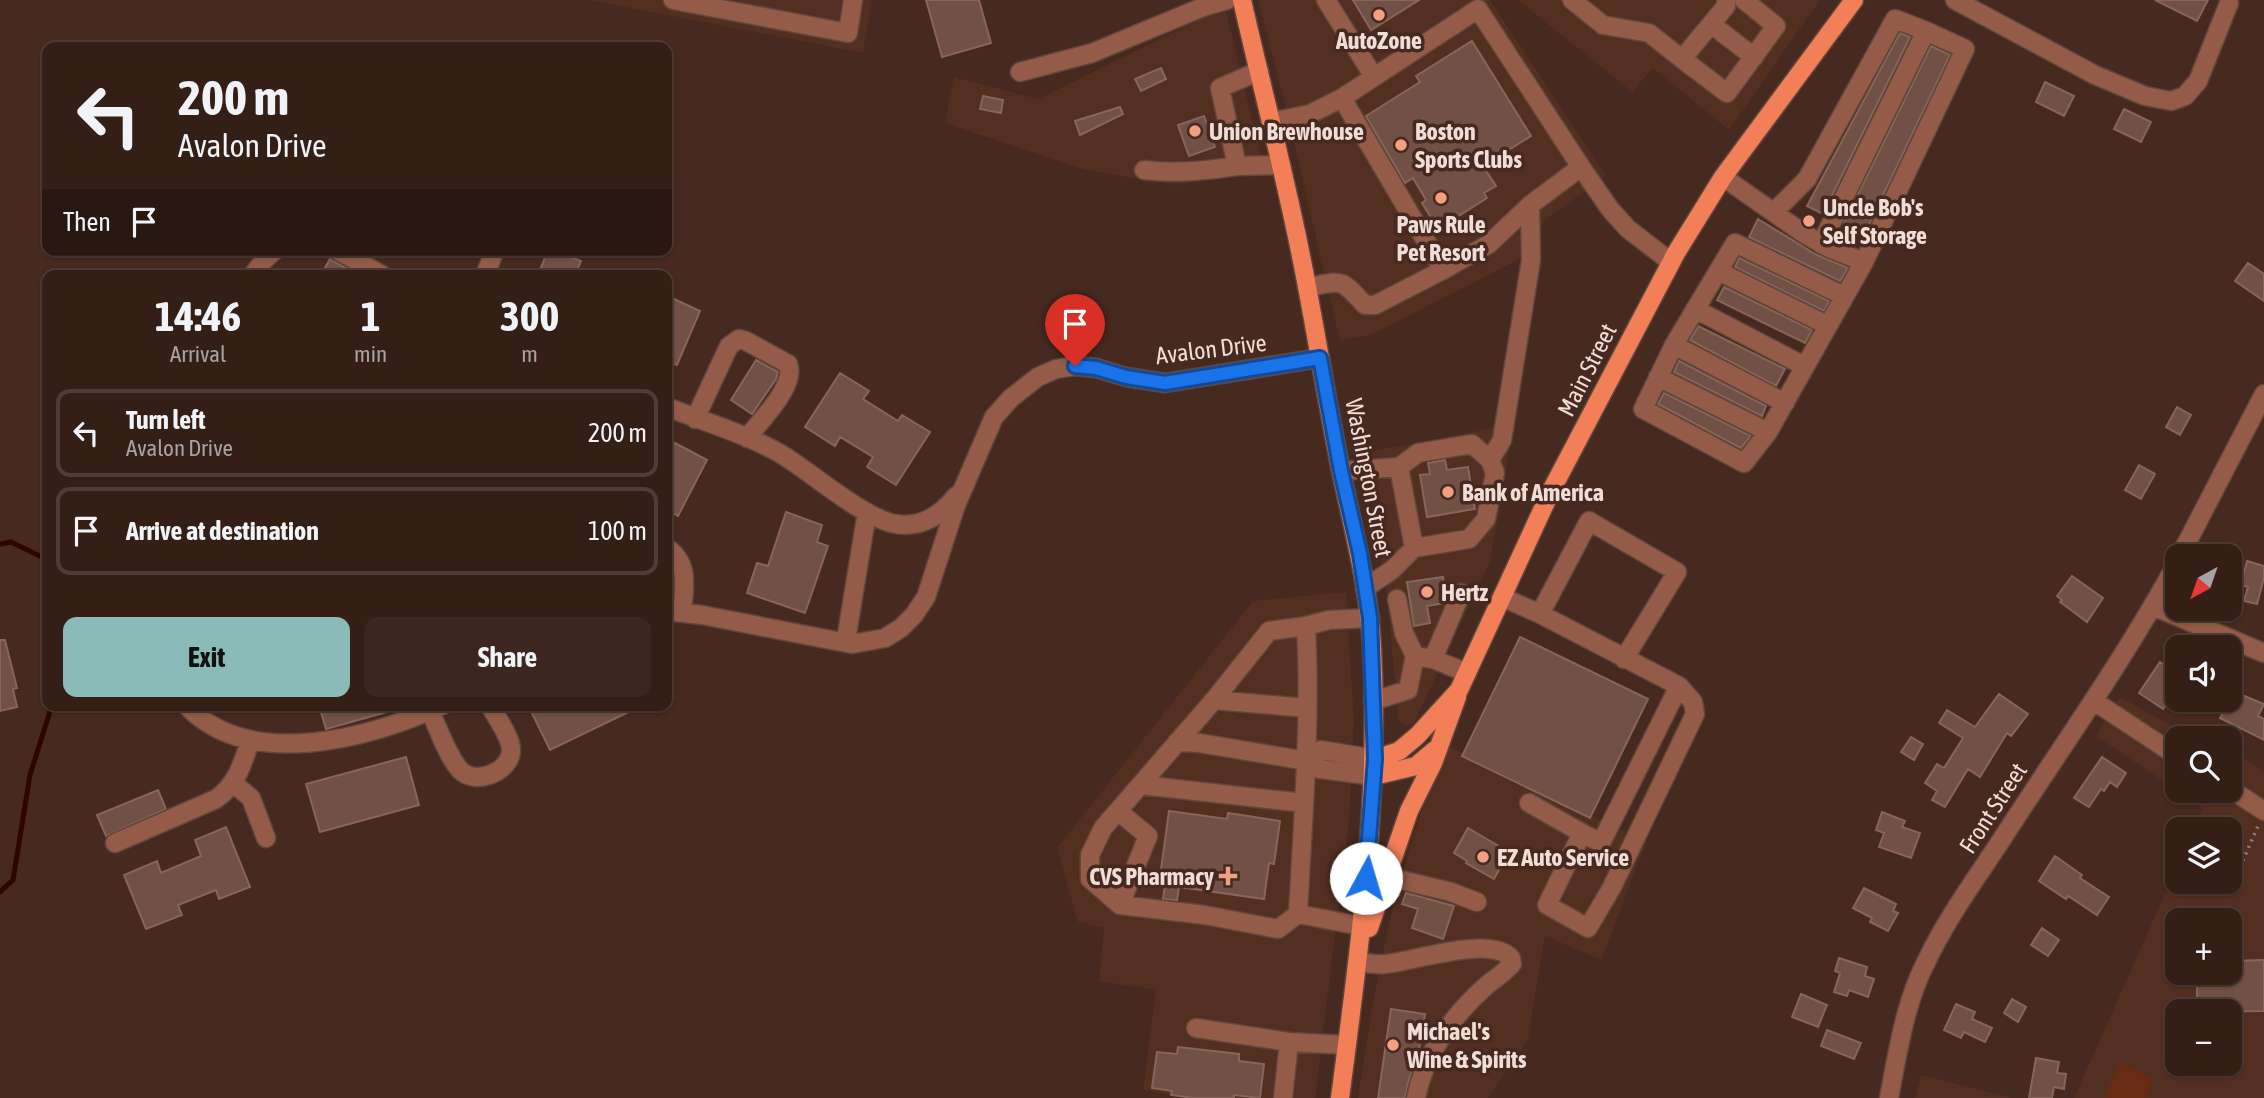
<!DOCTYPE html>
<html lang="en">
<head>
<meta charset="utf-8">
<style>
	body { margin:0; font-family:"Asap Condensed",sans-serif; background:#3c2720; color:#f1f3f6; height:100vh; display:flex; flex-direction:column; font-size:26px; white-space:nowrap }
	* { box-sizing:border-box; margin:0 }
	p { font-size:23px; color:#a9a2a1 }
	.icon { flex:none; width:38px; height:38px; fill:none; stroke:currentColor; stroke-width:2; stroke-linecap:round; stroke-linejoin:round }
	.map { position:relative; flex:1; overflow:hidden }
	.drawer { position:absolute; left:42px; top:270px; width:630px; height:441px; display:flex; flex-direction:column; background:#341f17; border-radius:14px; box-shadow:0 2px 5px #0004,0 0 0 2px #4e3d36 }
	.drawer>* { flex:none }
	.top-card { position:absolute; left:42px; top:42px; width:630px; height:214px; border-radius:14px; box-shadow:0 2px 5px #0004,0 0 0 2px #4e3d36; background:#341f17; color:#f1f3f6; overflow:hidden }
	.needle { width:46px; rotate:220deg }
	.controls { position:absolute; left:2165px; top:544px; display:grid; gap:14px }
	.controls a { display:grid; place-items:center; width:77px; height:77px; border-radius:14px; background:#341f17; box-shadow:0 2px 5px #0004,0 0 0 2px #4e3d36; font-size:35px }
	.pin { position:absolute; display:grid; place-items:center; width:60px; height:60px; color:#fff; margin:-72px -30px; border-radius:50% 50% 50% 0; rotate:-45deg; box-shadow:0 0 7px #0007 }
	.pin .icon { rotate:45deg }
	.me { position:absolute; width:77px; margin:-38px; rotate:6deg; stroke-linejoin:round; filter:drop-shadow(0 0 5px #0008) }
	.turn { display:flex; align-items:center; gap:24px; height:147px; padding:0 21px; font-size:32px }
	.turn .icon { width:91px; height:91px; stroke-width:2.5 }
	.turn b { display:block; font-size:49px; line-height:60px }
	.then { display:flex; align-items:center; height:66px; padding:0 21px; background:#0003; gap:14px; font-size:26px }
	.eta { display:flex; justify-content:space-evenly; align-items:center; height:119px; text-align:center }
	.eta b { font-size:42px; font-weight:700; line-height:49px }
	.cta { display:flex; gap:14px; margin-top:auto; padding:14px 21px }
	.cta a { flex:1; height:80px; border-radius:14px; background:#8bbbb9; color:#111; font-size:28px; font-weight:700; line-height:80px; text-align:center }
	.cta a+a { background:#3c2720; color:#f1f3f6 }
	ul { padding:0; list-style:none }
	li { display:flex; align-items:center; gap:21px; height:88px; margin:0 14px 10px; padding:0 7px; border:4px solid #4e3d36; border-radius:14px }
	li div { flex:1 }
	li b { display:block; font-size:26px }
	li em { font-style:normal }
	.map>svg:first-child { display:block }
	.built { fill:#532f22; fill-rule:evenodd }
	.green { fill:#6a2b14 }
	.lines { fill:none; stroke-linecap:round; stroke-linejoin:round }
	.stream { stroke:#2e0600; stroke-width:5 }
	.building { fill:#715045; stroke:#876559; stroke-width:2 }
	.minor-casing { stroke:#61463c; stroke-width:21 }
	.major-casing { stroke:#61463c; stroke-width:21 }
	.path { stroke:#977e76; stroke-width:3.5; stroke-dasharray:2 5; stroke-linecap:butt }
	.minor { stroke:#935b48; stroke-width:18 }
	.major { stroke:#f27f58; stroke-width:18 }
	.route-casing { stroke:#114b97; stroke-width:18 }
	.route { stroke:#1a73e8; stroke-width:12 }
	.poi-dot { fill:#f39f83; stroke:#46291f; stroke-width:2.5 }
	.labels { text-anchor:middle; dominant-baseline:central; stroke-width:7; stroke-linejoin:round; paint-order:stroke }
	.poi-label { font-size:24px; font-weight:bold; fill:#f1ddd7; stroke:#46291f; text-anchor:start }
	.street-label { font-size:24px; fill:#f1ddd7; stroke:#46291f }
</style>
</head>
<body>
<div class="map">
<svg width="2264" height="1098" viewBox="0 0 2264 1098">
	<rect width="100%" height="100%" fill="#46291f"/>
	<path class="built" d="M589,0H872L863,53Z
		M1258,0H1490L1606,176L1545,220L1518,260L1373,334L1340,341L1284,100Z
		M1518,0H1820L1729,130L1653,68L1632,92Z
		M1225,7L1265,173L1176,185L1085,170L945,123L954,77L1038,99Z
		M1514,424L1490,561L1415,721L1411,725H1404L1398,720L1387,591L1362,453Z
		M1346,592L1354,721L1349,823L1315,1098H1188L1143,1090L1156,990L1099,981L1104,928L1078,922L1057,848L1253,601Z
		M2120,697L2194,738H2177V790L2096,736Z
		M1448,746L1648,843L1637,865L1602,960L1545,936L1528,1040L1488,1098H1358L1372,1007L1395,895L1421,813Z
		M2230,749L2264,771V1098H2074L2177,867V882H2230V830L2194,829L2203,808L2178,791H2230ZM2177,920H2230V973H2177ZM2177,1012H2230V1064H2177Z
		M1921,1075L2012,1098H1915Z"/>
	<path class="green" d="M2120,1063L2153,1079L2144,1098H2104Z"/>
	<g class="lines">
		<path class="stream" d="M0,544L11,542L42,557L47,576
			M0,892L13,880L30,775L52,705"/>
	</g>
	<path class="building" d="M926,0H979L991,43L942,57Z
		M1353,0H1419L1371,30Z
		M2155,0H2208L2197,21Z
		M1900,33L1910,37L1823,214L1807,206Z
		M1472,41L1531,136L1483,166L1496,186L1484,193L1487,198L1438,229L1422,203L1426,200L1413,178L1405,183L1366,116L1420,82L1416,76Z
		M1931,46L1950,55L1864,235L1843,225Z
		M1161,68L1166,79L1141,91L1135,79Z
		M2045,82L2074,96L2064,116L2036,102Z
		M983,96L1003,100L1001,113L980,109Z
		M1120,107L1123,114L1080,135L1075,121Z
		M2124,109L2151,122L2141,142L2114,129Z
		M1204,116L1215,147L1189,156L1178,125Z
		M1758,219L1815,254L1848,268L1840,281L1749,237Z
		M548,250H554L581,261L575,275H538Z
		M1739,258L1829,301L1824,311L1735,267Z
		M330,259L331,260L358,275H321Z
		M2248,263L2264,274V301L2235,281Z
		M1724,287L1812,330L1805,343L1717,300Z
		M672,298L700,311L677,365L667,361V309Z
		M1698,326L1785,369L1776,386L1690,340Z
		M756,360L778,372L776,379L752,414L731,400Z
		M1679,361L1766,406L1762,416L1674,372Z
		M840,373L869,391L863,399L898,421L902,415L930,432L896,485L867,467L873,457L840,437L835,446L805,427Z
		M1664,393L1751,436L1741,448L1737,446L1658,404Z
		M2177,407L2191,415L2180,435L2166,427Z
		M675,443L707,460L678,516L667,510V449L671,451Z
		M1445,460L1447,470L1468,467L1475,509L1427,517L1420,475L1430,474L1428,463Z
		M2139,465L2155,474L2141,499L2125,490Z
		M786,512L822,525L817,542L828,546L805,613L747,593L757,563L768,566Z
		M2247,561L2264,566V578L2257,604L2244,601L2248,587L2241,585Z
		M2072,576L2103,598L2087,622L2060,602L2062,600L2057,596Z
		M1443,577L1446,599L1444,603L1427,606L1430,623L1414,626L1407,582Z
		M1520,637L1648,699L1590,818L1462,756Z
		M0,640H5L17,688L13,689L17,707L0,711Z
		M2160,662L2171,670L2169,673L2177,678V689L2163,709L2139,693Z
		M2230,690L2264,704L2258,716L2264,719V740L2220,718L2230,700Z
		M1999,694L2028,714L2011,736L2007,733L1980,777L1968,769L1945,807L1932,800L1937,791L1925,783L1937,764L1944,768L1963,738L1939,723L1947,710L1975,727Z
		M345,705H398V709L326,729L321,712Z
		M528,705H643L550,750Z
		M1911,737L1923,744L1914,760L1901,752Z
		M406,757L419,805L320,832L306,784Z
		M2102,757L2126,773L2117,787L2110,782L2104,791L2101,789L2089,807L2074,798Z
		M158,790L166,809L106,836L97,815Z
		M1169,811L1227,819L1228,813L1280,821L1274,864L1269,863L1264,899L1179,887L1177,900L1163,899L1165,885L1159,884Z
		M1882,812L1905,821L1902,827L1920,833L1911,858L1879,847L1884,833L1876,830Z
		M226,827L250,887L219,899L216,890L178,905L182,915L146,929L124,875L157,861L161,873L201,856L195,840Z
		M1468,828L1509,852L1494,879L1466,863L1467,861L1454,853Z
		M2055,856L2082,875L2080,878L2109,897L2097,915L2068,896L2066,899L2039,881Z
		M1864,888L1896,904L1893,911L1898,913L1888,931L1870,922L1872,918L1853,908Z
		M1406,893L1454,906L1443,939L1412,928L1418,909L1402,904Z
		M2042,928L2059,940L2048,956L2031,945Z
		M1839,958L1867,967L1865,976L1874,979L1868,997L1849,990L1847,996L1834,992L1840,973L1835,971Z
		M2264,960V1011L2197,1012V984H2204V973H2230V961Z
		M1801,994L1827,1005L1818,1027L1792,1017Z
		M2012,999L2026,1007L2018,1022L2004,1013Z
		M1956,1004L1975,1012L1972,1019L1992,1028L1985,1042L1964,1032L1961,1038L1944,1030Z
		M1391,1009L1425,1014L1418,1055L1409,1079L1405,1098H1378Z
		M1827,1030L1861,1043L1854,1059L1821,1046Z
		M1178,1047L1239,1054V1061L1264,1064L1260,1098L1234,1095V1098H1193L1171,1095L1172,1091L1152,1088L1157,1052L1177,1054Z
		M2036,1058L2059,1062L2057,1073L2066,1074L2064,1089L2054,1087L2052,1098H2029Z"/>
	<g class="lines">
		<defs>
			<path id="minor" d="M673,0L848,33L853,0
				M1326,0L1374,77
				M1572,0L1603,25L1649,33L1682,59L1726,6V0
				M1955,0L2095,75L2145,96L2171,101L2185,96L2198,81L2229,3
				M1711,24L1754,57
				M1682,59L1727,93L1776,26L1744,0
				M1259,71L1220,88L1237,166L1281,165
				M1020,72L1092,53L1203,7L1227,0
				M1342,98L1478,9L1581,167
				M1271,122L1310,114L1342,98L1443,270L1489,244L1530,205L1581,167L1610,209L1628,229L1671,262
				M1144,170C1176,174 1206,171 1237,166
				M1723,177L1803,233L1829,248L1864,262
				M1774,212L1807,179L1895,19L1926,31
				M1821,244L1926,31L1965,49L1864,262L1768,432L1744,463L1643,409L1674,345L1735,243L1844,296
				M337,250L382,275
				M1718,271L1827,325
				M253,275L264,260L275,250
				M485,275L495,250
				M1307,287C1344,281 1339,277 1365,305H1375L1443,270
				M1695,309L1804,366
				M1674,345L1785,403
				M1658,377L1768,432
				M667,407C705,422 746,434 781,454C811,472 864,519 896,524C921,528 941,515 956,496
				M695,419L729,346L739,339L746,341L788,364C797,385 760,421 747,438
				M1490,460L1502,440L1531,260L1530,205
				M1399,467L1418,453L1472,444L1490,460L1495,473L1486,519L1469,539L1414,548
				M1341,471L1399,467L1414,548L1392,570L1365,588
				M667,548C690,564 684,587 682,612
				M2180,556L2264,394
				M1502,597L1540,614L1679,686L1693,702L1695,714L1612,887L1588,928L1547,905L1582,833L1601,843L1679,686
				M1397,599L1404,633L1415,656
				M2153,606L2264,653
				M667,611L702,615L852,644L885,638L901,628L914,615L926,597L956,505L994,417L1011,398L1038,377L1056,369L1075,366L1096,368L1126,377L1165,383L1320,358
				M1540,614L1589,521L1677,572L1624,659
				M1306,626L1269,631L1214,700L1103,828L1090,855V879L1120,905L1205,915L1278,929L1298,914L1361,926
				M852,644L847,634L867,512
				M1433,659L1461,593
				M1214,700L1307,708
				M1373,701L1408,690L1415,656L1433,659L1467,673
				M2094,701L2177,756
				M186,705C249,772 370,738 443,705
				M430,711C438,728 448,757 460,770C475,786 511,772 511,750C511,736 496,718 490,705
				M1177,742L1199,743L1307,761L1320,769L1374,776
				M1307,761L1321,750L1375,759
				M233,783L251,798L266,838
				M1141,785L1304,803
				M2230,789L2264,811
				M1529,803L1582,833
				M1118,811L1148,836L1120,905
				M115,843L216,799C237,784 242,765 250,741
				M1385,876L1451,892L1477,902
				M1298,914C1303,818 1311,722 1306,626L1329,620L1370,618
				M1358,962C1367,963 1377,965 1386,964C1415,961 1490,935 1511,958L1512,964C1504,973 1496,978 1487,985C1454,1014 1424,1054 1416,1098
				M1196,1028L1289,1042
				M1283,1098L1289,1042L1347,1045
				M1889,1098C1898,1051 1905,1002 1927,960C1947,918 1975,880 2000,842C2060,749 2124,660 2177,563"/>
			<path id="major" d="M1242,0C1261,84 1283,167 1300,251C1315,324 1326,398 1341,471C1353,529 1369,587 1372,647C1380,798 1360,948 1340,1098
				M1375,759L1399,751L1417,736L1459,690L1551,491L1676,253L1723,177L1854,0
				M1374,776L1416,766L1435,750
				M1369,928L1409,811L1433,763L1457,697"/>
		</defs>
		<use href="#minor" class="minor-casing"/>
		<use href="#major" class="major-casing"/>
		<path class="path" d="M2240,867L2258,826
			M2165,1025L2177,1033"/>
		<use href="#minor" class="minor"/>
		<use href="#major" class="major"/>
	</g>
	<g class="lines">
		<defs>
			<path id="route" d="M1075,366L1096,368L1126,377L1165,383L1320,358L1341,471L1360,554L1370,618L1375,759L1366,878"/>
		</defs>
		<use href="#route" class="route-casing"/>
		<use href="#route" class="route"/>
	</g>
	<g class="poi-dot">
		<circle cx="1379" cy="15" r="7"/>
		<circle cx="1195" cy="131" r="7"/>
		<circle cx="1401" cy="145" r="7"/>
		<circle cx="1441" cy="198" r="7"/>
		<circle cx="1809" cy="221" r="7"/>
		<circle cx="1448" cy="492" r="7"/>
		<circle cx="1427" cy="592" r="7"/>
		<circle cx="1483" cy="857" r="7"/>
		<path d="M1224.5 865.5h7v7h7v7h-7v7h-7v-7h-7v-7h7z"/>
		<circle cx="1393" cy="1045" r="7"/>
	</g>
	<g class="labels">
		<g class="poi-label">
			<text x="1379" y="40" text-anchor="middle">AutoZone</text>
			<text x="1209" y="131">Union Brewhouse</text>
			<text x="1415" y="131">Boston<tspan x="1415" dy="28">Sports Clubs</tspan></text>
			<text x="1823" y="207">Uncle Bob's<tspan x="1823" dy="28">Self Storage</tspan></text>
			<text x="1441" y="224" text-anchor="middle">Paws Rule<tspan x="1441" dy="28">Pet Resort</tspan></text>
			<text x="1462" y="492">Bank of America</text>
			<text x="1441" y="592">Hertz</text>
			<text x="1497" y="857">EZ Auto Service</text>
			<text x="1214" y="876" text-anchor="end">CVS Pharmacy</text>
			<text x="1407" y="1031">Michael's<tspan x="1407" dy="28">Wine &amp; Spirits</tspan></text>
		</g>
		<g class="street-label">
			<text transform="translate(1211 349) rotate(-7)">Avalon Drive</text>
			<text transform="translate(1587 370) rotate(-63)">Main Street</text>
			<text transform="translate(1369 478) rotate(79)">Washington Street</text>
			<text transform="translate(1993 808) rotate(-57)">Front Street</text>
		</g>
	</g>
</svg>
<div class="controls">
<a><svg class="needle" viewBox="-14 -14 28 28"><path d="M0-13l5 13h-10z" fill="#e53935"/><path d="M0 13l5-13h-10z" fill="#a9a2a1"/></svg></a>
<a><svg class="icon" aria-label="sound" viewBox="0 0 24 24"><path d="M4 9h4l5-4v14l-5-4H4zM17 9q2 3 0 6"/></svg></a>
<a><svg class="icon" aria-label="search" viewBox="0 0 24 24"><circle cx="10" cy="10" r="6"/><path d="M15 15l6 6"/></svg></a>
<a><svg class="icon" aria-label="layers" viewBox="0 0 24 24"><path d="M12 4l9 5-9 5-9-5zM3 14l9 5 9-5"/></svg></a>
<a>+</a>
<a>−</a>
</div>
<div class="pin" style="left:1075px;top:366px;background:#d93025"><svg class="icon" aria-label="arrive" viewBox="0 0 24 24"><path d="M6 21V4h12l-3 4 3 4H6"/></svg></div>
<svg class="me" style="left:1366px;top:878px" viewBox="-20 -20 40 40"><circle r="19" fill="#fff"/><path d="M0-13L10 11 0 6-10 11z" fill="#1a73e8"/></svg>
<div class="top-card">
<div class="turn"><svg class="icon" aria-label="left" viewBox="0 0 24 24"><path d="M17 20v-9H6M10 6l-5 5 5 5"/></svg><div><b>200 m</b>Avalon Drive</div></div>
<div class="then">Then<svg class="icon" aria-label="arrive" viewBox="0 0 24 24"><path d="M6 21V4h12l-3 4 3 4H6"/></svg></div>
</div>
<section class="drawer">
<div class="eta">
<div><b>14:46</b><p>Arrival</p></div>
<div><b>1</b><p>min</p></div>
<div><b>300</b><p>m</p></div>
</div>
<ul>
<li><svg class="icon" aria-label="left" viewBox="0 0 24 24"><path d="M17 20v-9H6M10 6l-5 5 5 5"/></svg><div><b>Turn left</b><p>Avalon Drive</p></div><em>200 m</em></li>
<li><svg class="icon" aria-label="arrive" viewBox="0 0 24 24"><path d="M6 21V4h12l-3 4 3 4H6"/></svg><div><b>Arrive at destination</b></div><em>100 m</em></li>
</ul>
<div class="cta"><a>Exit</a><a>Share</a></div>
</section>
</div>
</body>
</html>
